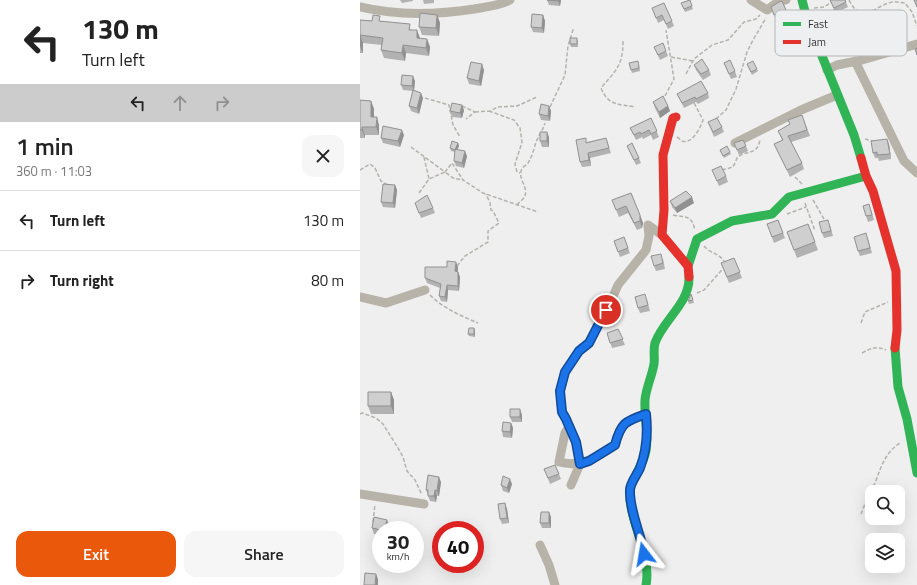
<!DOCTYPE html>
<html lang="en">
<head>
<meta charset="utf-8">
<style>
	body { margin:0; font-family:"Titillium Web",sans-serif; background:#f6f6f6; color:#222; height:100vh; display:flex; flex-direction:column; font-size:15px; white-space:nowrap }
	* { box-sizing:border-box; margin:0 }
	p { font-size:13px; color:#767676 }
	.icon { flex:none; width:22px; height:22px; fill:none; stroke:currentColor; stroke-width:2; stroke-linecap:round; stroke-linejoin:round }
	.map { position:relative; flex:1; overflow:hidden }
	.drawer { display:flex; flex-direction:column; background:#fff; width:360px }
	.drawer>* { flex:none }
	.banner { background:#fff; color:#222; overflow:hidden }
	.buttons { position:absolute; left:505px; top:485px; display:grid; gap:8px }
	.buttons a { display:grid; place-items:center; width:40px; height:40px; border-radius:8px; background:#fff; box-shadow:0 4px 16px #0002; font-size:20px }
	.speed { position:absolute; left:12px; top:521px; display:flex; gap:8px; font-size:20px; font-weight:700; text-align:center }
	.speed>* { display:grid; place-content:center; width:52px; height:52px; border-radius:50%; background:#fff; box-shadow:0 4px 16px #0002; line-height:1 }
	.speed small { font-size:10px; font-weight:400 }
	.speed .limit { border:6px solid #d22; background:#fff; color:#111 }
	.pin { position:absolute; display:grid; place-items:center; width:34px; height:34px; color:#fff; margin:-17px; border:2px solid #fff; border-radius:50%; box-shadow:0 1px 4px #0007 }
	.me { position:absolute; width:44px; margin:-22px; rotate:346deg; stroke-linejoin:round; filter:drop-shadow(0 0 3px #0008) }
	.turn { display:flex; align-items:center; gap:14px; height:84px; padding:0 16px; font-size:18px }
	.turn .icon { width:52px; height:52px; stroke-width:2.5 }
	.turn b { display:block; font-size:28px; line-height:34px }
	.lanes { display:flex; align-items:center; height:38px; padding:0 16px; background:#0003; justify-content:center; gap:20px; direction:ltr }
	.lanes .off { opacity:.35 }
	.round { display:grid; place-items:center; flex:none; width:42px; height:42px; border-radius:12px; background:#f6f6f6 }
	.overview { display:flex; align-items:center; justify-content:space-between; height:68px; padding:0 16px }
	h1 { font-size:24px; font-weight:600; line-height:30px }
	.action { display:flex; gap:8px; margin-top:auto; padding:8px 16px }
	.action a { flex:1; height:46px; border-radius:12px; background:#ea580c; color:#fff; font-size:16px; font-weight:600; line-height:46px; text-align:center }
	.action a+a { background:#f6f6f6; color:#222 }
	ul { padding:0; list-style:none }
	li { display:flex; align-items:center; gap:12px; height:60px; padding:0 16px; border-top:1px solid #e0e0e0 }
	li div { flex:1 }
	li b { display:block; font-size:15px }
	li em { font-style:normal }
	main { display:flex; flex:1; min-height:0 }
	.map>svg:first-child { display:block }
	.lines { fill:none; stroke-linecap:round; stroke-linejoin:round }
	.path { stroke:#b4b2ab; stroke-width:1.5; stroke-dasharray:4 2; stroke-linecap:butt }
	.street { stroke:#b8b3a9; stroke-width:9 }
	.fast { stroke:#30b455; stroke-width:9 }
	.jam { stroke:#e5322d; stroke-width:9 }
	.wall { fill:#b2b2b2 }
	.shaded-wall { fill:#919191 }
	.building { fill:#cfcfcf; stroke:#919191 }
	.route-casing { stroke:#114b97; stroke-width:10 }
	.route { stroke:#1a73e8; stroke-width:7 }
	.key { fill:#eeeff0; stroke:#b6b7b8; stroke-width:1 }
	.key-label { font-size:11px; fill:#333334 }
</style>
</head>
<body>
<main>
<section class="drawer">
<div class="banner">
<div class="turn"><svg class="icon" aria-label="left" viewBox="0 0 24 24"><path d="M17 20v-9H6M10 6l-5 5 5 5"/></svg><div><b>130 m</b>Turn left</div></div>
<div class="lanes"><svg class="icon" aria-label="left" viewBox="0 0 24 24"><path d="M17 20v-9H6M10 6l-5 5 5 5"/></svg><svg class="icon off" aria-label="ahead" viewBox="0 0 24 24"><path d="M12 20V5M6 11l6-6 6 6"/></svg><svg class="icon off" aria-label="right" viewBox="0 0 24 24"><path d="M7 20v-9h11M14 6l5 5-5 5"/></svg></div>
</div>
<div class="overview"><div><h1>1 min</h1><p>360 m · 11:03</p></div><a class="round"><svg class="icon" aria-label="close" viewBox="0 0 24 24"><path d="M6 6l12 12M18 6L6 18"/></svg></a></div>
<ul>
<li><svg class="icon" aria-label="left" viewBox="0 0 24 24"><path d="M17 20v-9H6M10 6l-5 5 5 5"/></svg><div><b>Turn left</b></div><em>130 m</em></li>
<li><svg class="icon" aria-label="right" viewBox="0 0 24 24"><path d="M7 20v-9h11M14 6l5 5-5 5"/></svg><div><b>Turn right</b></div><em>80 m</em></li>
</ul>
<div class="action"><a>Exit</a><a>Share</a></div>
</section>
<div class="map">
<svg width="557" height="585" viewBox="0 0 557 585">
	<rect width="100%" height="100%" fill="#efefef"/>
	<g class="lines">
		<path class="path" d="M489,0C502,26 514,6 532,2C536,1 541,3 545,3L552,12L557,26
			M454,8L464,7L475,0
			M263,41C263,66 256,70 241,88C248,106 259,104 275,107
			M311,57L333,61
			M326,74L334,59L352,45L368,40L384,22L396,19L400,15
			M305,96L314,79L306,30
			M65,98L89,105L93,125L100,137
			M102,106L115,112L106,119
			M190,107L205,75L208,46L213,30L212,28
			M129,111L154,120L160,128L162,142L155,164L157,172L160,173
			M115,112L130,111L138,107L157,106L177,97
			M356,119L366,110L376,89L387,52L393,40L406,18
			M317,137C319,138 320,140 322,141C332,145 341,127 343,120L333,101
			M505,139L513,141
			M51,147L85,172L92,163L103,180L123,193L178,212
			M64,157L69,179
			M0,170L10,164L15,168L21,181L28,185
			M362,170L373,167C374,165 376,161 377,158C385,149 398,157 400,139
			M435,177L442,184
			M59,193L69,179L85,172L93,178L103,180
			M453,200L464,219
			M445,203L455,231
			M157,205C159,202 164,199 165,196C168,187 159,180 161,172C161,167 166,166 168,163C172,157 174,149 176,142C179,135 183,130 185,123
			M427,214L446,207
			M313,215C326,218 331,214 335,230
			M344,246C352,255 359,252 365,263
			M97,266L105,256L128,242V231L139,223L133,211L131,210L130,203L126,194
			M337,293L344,290L361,271V268
			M70,295C83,308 101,316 118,323
			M501,323L505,312L528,302
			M502,353C511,348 516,346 526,350
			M0,414L2,413L16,418L23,424L38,448L43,457L47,471L55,480L62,495
			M501,514C504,507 507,498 510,491C511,488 514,486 515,483C522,465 524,454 541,442
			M13,522L15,504"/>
		<path class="street" d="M391,0L407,10L418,2L426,0
			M0,7C38,16 75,15 114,9C125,7 140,6 150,0
			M495,61L544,161L557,173
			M467,70L477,65L502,60L557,44
			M375,143L441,110L477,95
			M0,297L26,303L65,290
			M209,427L205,433L199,462C221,468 238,457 255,445C261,422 266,421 286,413
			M211,485L220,464L216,442L206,419L202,412L200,391L205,372L219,351L229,343L251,301L258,285L286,250L289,236L288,225L302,235
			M0,494L64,504
			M180,545L189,565L195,585"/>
		<path class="fast" d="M442,0L447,19L494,135L501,158
			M328,266L337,239L372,221L412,214L429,197L506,176
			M535,348L538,387L547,419L557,473
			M286,585C292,553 268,522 270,490C271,481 284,463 286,451C289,433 284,417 285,400C286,388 292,376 294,364C295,358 293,350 295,343C303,320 330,303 329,277"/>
		<path class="jam" d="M316,117L313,118L303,155L304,210L302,235L328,266L329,277
			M501,158L506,176L513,191L536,271L537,330L535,348"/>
	</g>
	<path class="wall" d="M40,0H53V1L42,3Z
		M63,0H74V3L64,4Z
		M187,0H201L200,6L189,5Z
		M330,0L333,9L325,12L321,3Z
		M470,0H485L488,7L477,12L482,23L470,27L465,13L474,10Z
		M422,1L428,15L416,20L411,7Z
		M292,8L312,21L314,26L308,29L304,20L298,23Z
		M77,15L80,23L79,36L62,35L59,27Z
		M183,15L185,21L184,33L173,32L171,27Z
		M0,20L22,21L52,30L60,39H67L70,47L69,56L46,53L45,61L24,58L21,50L22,45L3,43V53H0Z
		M488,26L506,28L508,34L505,35L509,46L498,50Z
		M445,33L446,36V44H439L438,41Z
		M217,38L218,41V47H211L210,44Z
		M294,47L306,51L308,56L300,60Z
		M269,63L279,64L280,71L272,73Z
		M364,63L375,71L377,77L371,79Z
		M387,64L397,69L398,71L392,75Z
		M334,65L349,70L351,75L343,80L336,70Z
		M124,70L121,86L109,84L107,78Z
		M55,81L54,90L63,98L59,114L51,111L49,106L53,91L43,90L41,85Z
		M348,93L349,98L338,104L336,102L324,108L317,94Z
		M0,100L11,101L14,109V117L19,125V135H5V138H0Z
		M293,102L308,106L310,111L300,118L295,108Z
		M189,106L191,111L190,121L181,120L179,114Z
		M104,110L102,118L92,117L90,111Z
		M442,115L450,136L431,142L442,163L444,169L430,177L417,150L414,144L422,140L418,131L430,125L428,120Z
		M291,118L299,137L293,140L291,135L283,139L282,137L276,140L270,128Z
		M348,122L362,127L364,132L354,137Z
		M44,135L40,147L23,143L21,138Z
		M189,137V147H182L180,141Z
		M246,138L251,153L230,158L231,166L222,167L220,162L227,142Z
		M98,143L99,146L97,150L107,156L104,168L96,166L94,161L95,152L91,151L90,148Z
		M374,143L386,146L388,151L379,155Z
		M529,144L531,159L519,161L518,158H515L513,153Z
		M267,146L279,158L281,163L276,165Z
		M360,150L370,152L371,154L364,158Z
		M352,170L366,176L368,182L359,186Z
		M35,185L37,190L35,208L23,207L21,202Z
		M271,193L283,223L282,228L277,230L268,213L259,217L252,200Z
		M310,201L334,203L317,213L312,207Z
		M55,203L73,208L75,213L61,218Z
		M503,206L511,209L514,220L508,222Z
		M418,220L425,238L414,243L407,224Z
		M448,224L458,250L437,258L427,232Z
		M470,225L473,236L464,238L462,233Z
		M264,237L270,253L260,257L254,241Z
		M508,239L512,253L500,256L498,251Z
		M374,258L382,278L369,283L361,263Z
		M303,259L305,269L296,271L294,266Z
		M98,267V271L100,277L99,291L88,290L87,302L81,301L79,296L80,288L67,283L65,278Z
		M331,294L334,303L329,304L328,301Z
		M287,300L290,311L280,313L278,308Z
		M114,328L115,331V337L109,336L108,334Z
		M258,329L265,345L252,348L247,333Z
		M31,392L34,400V414H11L8,406Z
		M162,415V422H152L150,417Z
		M151,423L153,428L152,438L143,437L142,431Z
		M195,465L201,479L190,484L184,469Z
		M81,482L79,496H77L76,502L70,501L66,490Z
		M152,484L149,493L143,491L141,485Z
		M145,503L147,509L149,523L142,524L140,519Z
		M189,512L191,517V528H182L180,523Z
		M29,525L21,530V535L14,534L12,528Z"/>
	<path class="shaded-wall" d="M198,0H201L200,6L198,1Z
		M77,15L80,23L79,36L76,28Z
		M183,15L185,21L184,33L182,28Z
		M57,30L60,38V46L57,38Z
		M445,33L446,36V44L445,42Z
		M0,35L3,43V53L0,46Z
		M67,39L70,47L69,56L66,48Z
		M43,45L46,53L45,61L42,53Z
		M122,64L124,70L121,86L119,81Z
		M53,76L55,81L54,91L52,86Z
		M61,93L63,98L59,114L57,108Z
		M11,101L14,109V125L11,117Z
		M102,105L104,110L102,118L100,113Z
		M189,106L191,111L190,121L188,116Z
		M308,106L310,111L300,118L299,112Z
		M17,117L19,125V135L16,127Z
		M2,127L5,135V138L2,130Z
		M42,130L44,135L40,147L38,141Z
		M187,132L189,137V147L187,141Z
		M527,139L529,144L531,159Z
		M98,143L99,146L96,153L95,150Z
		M105,151L107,156L104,168L102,163Z
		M228,153L230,158L231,166L229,160Z
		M35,185L37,190L35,208L33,203Z
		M332,197L334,203L317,213L315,208Z
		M280,215L283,223L282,228L280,221Z
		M96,262L98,267L97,276L95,271Z
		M98,272L100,277L99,291L98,286Z
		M87,285L88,290L87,302L85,297Z
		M114,328L115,331V337L114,334Z
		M31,392L34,400V414L31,406Z
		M160,409L162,415V422L160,417Z
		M151,423L153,428L152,438L150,432Z
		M79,477L81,482L79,496L77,491Z
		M150,479L152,484L149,493L147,488Z
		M75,490L77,496L76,502L74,496Z
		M145,503L147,509L149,523L147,518Z
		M189,512L191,517V528L189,523Z
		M27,520L29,525L27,530H24Z
		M16,574L18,579V585H15Z"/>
	<path class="building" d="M187,0H198V1Z
		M330,0L332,6L324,9L321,3Z
		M470,0H485L486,2L474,8Z
		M554,0H557V7Z
		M422,1L426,10L414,15L411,7L419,2Z
		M304,3L312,21L306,24L302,15L296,18L292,8Z
		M477,9L480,18L468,22L465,13Z
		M60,13L77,15L76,28L59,27Z
		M172,14L183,15L182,28L171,27Z
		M13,15L20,16L19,21L50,24L49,30H57V38L67,39L66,48L43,45L42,53L21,50L23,38L0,35V41V20L12,21Z
		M210,38H217V44H210Z
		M303,43L306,51L298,55L294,47Z
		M557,48V55L555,49Z
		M342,59L349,70L341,74L334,65Z
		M370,60L375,71L369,74L364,63Z
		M278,61L279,68L271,70L269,63Z
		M393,61L397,69L391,72L387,64Z
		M111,62L122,64L119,81L107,78Z
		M42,75L53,76L52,86L41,85Z
		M341,81L348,93L336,99L335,97L322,103L317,94Z
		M53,90L61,93L57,108L49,106Z
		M303,96L308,106L299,112L293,102Z
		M0,100L11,101V117H17L16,127H2V130H0Z
		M92,103L102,105L100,113L90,111Z
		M181,104L189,106L188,116L179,114Z
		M442,115L447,130L428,136L442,163L427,170L414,144L423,140L418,131L430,124L428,120Z
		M291,118L297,131L291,134L289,130L281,134L280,132L274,135L270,128Z
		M357,118L362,127L353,132L348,122Z
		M23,126L42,130L38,141L21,138Z
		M180,132H187V141H180Z
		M226,138V143L246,138L249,148L228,153L229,160L220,162L216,140Z
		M527,139L530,154L517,155V152L513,153L511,141Z
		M383,140L386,146L377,150L374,143Z
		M92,141L98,143L95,150L90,148Z
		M272,143L279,158L274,160L267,146Z
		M367,146L370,152L363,156L360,150Z
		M95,149L105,151L102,163L94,161Z
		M361,166L366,176L357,181L352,170Z
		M23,184L35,185L33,203L21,202Z
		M326,191L332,197L315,208L310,201Z
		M271,193L280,215V221L274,223L266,206L256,210L252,200Z
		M67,195L73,208L59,213L55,203Z
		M509,204L512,215L506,216L503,206Z
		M418,220L423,233L412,237L407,224Z
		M468,220L471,231L462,233L459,222Z
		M448,224L455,242L434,250L427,232Z
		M506,233L510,248L498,251L494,237Z
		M264,237L268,248L258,252L254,241Z
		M301,254L303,263L294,266L291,256Z
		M374,258L380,272L367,277L361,263Z
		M87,261L96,262L95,271L98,272V286L87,285L85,297L79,296L81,284L65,278V267H87Z
		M285,294L288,305L278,308L275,297Z
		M331,294L333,300L328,301Z
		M109,328H114V334H108Z
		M258,329L263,339L250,343L247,333Z
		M8,392H31V406H8Z
		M150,409H160V417H150Z
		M143,422L151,423L150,432L142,431Z
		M195,465L199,474L188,478L184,469Z
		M68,475L79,477L77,491L75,490L74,496H68V490H66Z
		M143,476L150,479L147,488L141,485Z
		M145,503L147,518L140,519L138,504Z
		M181,512H189V523H180Z
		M14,517L27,520L24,530H21L12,528Z
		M5,573L16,574L15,585H4Z"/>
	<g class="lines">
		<defs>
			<path id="route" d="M246,310L229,343L219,351L205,372L200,391L202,412L206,419L216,442L220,464L229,461L255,445C261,422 266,421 286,414C288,433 287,450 280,468C277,475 270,483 270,490C269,510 281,534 284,554"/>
		</defs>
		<use href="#route" class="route-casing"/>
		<use href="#route" class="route"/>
	</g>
	<rect x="415" y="10" width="132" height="46" rx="6" class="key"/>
	<rect x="423" y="22" width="18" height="4" fill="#30b455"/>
	<rect x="423" y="40" width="18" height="4" fill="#e5322d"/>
	<g class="key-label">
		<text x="448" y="28">Fast</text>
		<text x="448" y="46">Jam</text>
	</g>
</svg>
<div class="buttons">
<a><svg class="icon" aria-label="search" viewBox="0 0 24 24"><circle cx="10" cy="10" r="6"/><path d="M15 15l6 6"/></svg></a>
<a><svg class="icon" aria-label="layers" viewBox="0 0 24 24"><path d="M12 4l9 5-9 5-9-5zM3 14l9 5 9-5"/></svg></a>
</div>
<div class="speed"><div>30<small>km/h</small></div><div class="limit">40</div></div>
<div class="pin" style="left:246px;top:310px;background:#d93025"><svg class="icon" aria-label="arrive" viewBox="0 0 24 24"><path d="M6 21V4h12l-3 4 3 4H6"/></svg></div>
<svg class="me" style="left:284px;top:554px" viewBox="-20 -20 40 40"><path d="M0-17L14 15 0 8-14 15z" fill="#1a73e8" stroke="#fff" stroke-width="4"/></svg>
</div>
</main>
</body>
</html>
